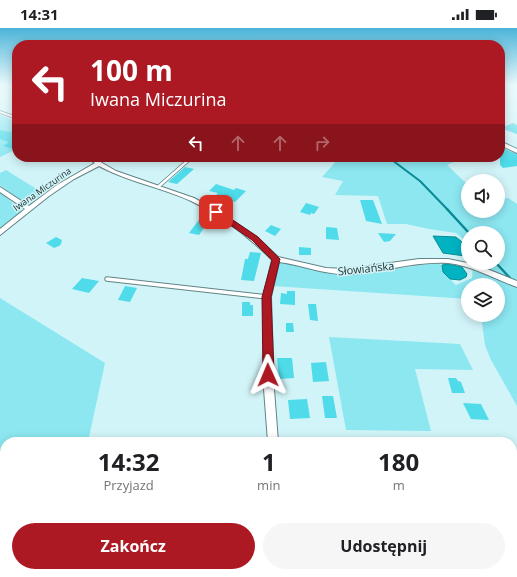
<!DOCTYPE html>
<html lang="pl">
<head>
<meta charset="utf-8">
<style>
	body { margin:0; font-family:"Open Sans",sans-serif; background:#f6f6f6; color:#202124; height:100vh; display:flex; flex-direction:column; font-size:15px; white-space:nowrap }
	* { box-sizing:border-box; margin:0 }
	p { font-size:13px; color:#757577 }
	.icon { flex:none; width:22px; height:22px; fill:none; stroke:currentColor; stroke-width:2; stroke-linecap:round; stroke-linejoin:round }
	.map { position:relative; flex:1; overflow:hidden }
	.drawer { position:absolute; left:0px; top:409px; width:517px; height:140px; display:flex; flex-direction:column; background:#fff; border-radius:16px 16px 0 0; box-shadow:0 2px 10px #0003 }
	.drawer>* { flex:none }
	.banner { position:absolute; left:12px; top:12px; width:493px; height:122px; border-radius:16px; box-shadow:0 2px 10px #0003; background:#ac1923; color:#fff; overflow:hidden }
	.tools { position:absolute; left:461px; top:146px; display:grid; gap:8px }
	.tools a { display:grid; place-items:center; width:44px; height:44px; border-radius:50%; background:#fff; box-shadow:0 2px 10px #0003; font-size:20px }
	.pin { position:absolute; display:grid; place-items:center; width:34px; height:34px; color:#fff; margin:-17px; border-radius:8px; box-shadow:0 2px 6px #0006 }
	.me { position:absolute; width:44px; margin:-22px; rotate:359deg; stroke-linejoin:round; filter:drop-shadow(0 0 3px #0008) }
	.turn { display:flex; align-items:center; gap:14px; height:84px; padding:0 12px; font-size:18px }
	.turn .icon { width:52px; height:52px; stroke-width:2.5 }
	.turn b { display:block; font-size:28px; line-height:34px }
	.lanes { display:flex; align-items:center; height:38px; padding:0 12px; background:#0003; justify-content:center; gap:20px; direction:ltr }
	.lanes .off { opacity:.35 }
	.eta { display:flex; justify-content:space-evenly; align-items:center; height:68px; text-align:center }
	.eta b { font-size:24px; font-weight:700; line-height:28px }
	.primary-button { display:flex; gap:8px; margin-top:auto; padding:8px 12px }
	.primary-button a { flex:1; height:46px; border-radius:24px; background:#ac1923; color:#fff; font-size:16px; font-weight:700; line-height:46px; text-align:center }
	.primary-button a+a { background:#f6f6f6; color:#202124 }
	.status { display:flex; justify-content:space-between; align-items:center; height:28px; padding:0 20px; background:#fff; direction:ltr }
	.status svg { height:11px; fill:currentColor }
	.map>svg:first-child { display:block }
	.green { fill:#8ce7f1 }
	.water { fill:#01b3c1; stroke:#0a8a95 }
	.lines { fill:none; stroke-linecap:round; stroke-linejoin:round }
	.stream-far1 { stroke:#0a8a95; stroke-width:2 }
	.stream { stroke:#0a8a95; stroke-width:2.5 }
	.building { fill:#4fdbe9 }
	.service-far1-casing { stroke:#628386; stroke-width:4 }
	.service-casing { stroke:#628386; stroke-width:5.5 }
	.minor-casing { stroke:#628386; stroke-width:2 }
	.tertiary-casing { stroke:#628386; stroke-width:2 }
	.service-far1 { stroke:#fff; stroke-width:2.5 }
	.service { stroke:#fff; stroke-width:3.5 }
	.minor { fill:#fff; fill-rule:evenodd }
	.tertiary { fill:#fff; fill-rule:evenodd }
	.route { fill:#ac1923; stroke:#701017 }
	.labels { text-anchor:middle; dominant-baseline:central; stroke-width:3; stroke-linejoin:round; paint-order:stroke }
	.far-street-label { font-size:9px; fill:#1e2b2d; stroke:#d1f4f8 }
	.street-label { font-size:11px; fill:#1e2b2d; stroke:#d1f4f8 }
</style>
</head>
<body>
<div class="status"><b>14:31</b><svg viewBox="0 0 49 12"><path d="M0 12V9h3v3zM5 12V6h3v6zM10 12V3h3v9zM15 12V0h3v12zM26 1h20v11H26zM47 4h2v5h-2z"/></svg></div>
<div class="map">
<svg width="517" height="549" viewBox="0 0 517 549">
	<rect width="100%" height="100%" fill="#d1f4f8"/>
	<path class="green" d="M0,87L17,94V121L0,129Z
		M340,129H465L447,137L468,157V183H498V171L508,170L517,176V378L491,332L485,317L481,287H498V257H468V271L273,258L279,234L344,248L436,235L442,237L443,244L456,257L472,250L473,235H498V205H468V215L456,205L429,201L406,196H387L378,168L335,167L343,153L322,149Z
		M6,142L43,165L31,176L25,177L0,157V145Z
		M0,164L21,182V185L0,202Z
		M0,270L105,335L88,414H5V544H53L52,549H0Z
		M329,309L460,316L473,342L415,341L431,403L346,402Z"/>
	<path class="water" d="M433,208L456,209L468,219V226L465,228L443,225Z
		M448,236L462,239L467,246L466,249L460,252L450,251L443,244L442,237Z"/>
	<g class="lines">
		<path class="stream-far1" d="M388,129L420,153L448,182"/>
		<path class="stream" d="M447,181L469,205
			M496,235L510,250"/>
	</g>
	<path class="building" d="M513,95L517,97V106L501,100Z
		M17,101V119L13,121L3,118L9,114L0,111V102L9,104Z
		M505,121L517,126V138L503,140L500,137V122Z
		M185,139L194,141L177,156L168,154Z
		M216,156L234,162L236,160L246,163L235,174L215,168L218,165L209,163Z
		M360,172H373L382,196L366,193Z
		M306,175L319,179L314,186L311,185L310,187L300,184Z
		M201,189L210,191L199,207L189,205Z
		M271,197L281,201L275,208L265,203Z
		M326,199L337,200L339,212L326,211Z
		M378,205L396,206L390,213L384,214Z
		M56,209L62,212L61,216L59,218L54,220L46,215Z
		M299,219L311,220V227H299Z
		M250,224L261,225L254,253L241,252L245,231H248Z
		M82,250L99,253L89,265L72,261Z
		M125,258L137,260L130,274L118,272Z
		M287,263H295V277L280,276L281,265L287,266Z
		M242,274H250V277H253V288H242Z
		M308,276H316L318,293L310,292Z
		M286,295H293L294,304H286Z
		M277,330H292L294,350L279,351Z
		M326,334L329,353L313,354L311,335Z
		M448,350H456L458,353L461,354L465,365H452Z
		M322,368H333L337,390H325Z
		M307,371L310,390L290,391L288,372Z
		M463,375L481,376L489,392L471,391Z"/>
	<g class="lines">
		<defs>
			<path id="service-far1" d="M158,159L192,129"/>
			<path id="service" d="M107,251L267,269"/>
			<path id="minor" d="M0,83L17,89V91L0,85Z
				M85,129H92L116,143L194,170L218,183L257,209L278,229L326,240L347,241L419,231H448L477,237L517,253V259C494,251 473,238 448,235C414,233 382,245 348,246C324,247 302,237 279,234L271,269L274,361L278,414H268L264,361L263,269L272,232C248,208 221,187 191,173C161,159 128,154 99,138L74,151L49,168L0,207V201L25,181L0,164V159L29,178L57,157L95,135Z
				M279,544H293V549H279Z"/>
			<path id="tertiary" d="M500,113L517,121V125L500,117Z"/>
		</defs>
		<use href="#service-far1" class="service-far1-casing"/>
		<use href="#service" class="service-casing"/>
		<use href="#minor" class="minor-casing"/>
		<use href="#tertiary" class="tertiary-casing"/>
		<use href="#service-far1" class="service-far1"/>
		<use href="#service" class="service"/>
		<use href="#minor" class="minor"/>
		<use href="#tertiary" class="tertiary"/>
	</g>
	<linearGradient id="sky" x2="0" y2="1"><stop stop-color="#4bb4d8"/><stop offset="0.43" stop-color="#eafafc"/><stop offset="1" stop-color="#eafafc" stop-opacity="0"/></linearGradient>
	<rect width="517" height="133" fill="url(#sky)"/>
	<path class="route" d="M213,182H218L258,209L280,231L271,269L274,347L272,351L268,352L265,351L263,347L262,269L272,232L252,212L213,185Z"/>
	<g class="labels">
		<g class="far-street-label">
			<text transform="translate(42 161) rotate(-35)">Iwana Miczurina</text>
		</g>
		<g class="street-label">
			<text transform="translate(366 240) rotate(-6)">Słowiańska</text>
		</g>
	</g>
</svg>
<div class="tools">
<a><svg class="icon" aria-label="sound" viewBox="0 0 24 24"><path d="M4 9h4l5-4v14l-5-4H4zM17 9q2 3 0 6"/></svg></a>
<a><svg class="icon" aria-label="search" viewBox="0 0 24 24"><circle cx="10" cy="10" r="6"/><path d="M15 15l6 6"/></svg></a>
<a><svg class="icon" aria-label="layers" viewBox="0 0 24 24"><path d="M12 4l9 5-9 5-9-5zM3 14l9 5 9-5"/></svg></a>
</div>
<div class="pin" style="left:216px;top:184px;background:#d93025"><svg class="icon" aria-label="arrive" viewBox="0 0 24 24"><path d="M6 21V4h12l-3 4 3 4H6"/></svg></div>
<svg class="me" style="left:268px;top:347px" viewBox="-20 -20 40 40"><path d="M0-17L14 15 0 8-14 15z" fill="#ac1923" stroke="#fff" stroke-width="4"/></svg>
<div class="banner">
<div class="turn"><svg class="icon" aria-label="left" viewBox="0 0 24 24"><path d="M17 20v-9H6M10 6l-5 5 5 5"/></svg><div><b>100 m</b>Iwana Miczurina</div></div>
<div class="lanes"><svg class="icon" aria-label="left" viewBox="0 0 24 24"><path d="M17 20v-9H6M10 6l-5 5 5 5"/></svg><svg class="icon off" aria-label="ahead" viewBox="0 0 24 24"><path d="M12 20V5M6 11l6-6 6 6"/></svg><svg class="icon off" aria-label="ahead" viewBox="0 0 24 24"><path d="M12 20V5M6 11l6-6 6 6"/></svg><svg class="icon off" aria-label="right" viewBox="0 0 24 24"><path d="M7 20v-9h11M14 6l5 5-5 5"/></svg></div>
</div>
<section class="drawer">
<div class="eta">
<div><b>14:32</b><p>Przyjazd</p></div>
<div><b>1</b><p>min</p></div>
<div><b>180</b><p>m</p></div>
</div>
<div class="primary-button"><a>Zakończ</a><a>Udostępnij</a></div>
</section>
</div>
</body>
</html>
